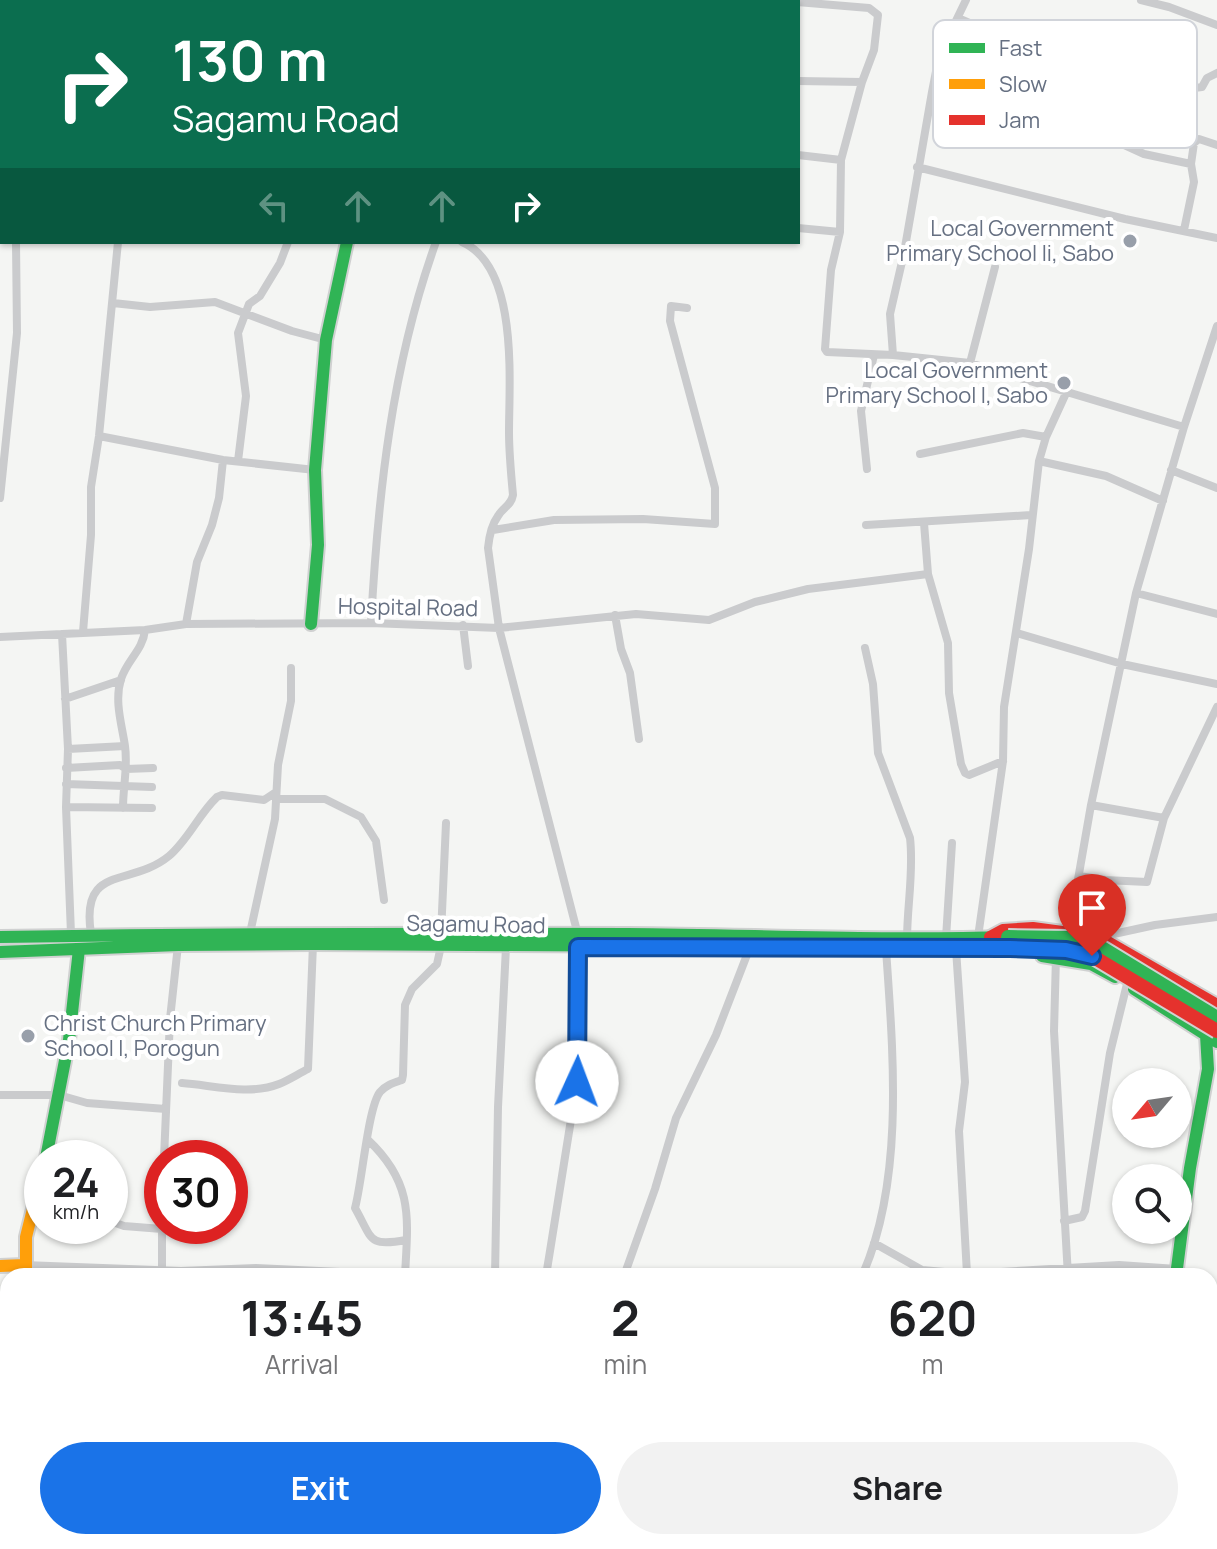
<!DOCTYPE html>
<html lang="en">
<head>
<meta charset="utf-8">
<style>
	body { margin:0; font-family:Manrope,sans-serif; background:#f2f2f2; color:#202124; height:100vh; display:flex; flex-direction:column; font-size:30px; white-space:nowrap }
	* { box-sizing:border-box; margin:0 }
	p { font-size:26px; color:#757577 }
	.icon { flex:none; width:44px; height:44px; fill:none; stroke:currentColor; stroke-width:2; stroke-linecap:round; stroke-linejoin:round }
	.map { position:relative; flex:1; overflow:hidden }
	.side { position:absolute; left:0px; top:1268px; width:1218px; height:282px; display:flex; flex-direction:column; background:#fff; border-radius:24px 24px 0 0; box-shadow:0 2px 6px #0004 }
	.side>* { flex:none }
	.top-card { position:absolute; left:0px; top:0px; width:800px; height:244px; box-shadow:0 2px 6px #0004; background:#0b6e4f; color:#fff; overflow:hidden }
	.needle { width:52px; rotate:241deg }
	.tools { position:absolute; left:1112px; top:1068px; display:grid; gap:16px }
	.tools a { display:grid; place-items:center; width:80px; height:80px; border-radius:50%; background:#fff; box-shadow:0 2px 6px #0004; font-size:40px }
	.speed { position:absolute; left:24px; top:1140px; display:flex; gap:16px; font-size:40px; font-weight:700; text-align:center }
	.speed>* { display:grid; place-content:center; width:104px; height:104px; border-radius:50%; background:#fff; box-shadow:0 2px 6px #0004; line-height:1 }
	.speed small { font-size:20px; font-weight:400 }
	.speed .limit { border:12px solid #d22; background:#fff; color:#111 }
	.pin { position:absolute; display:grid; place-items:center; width:68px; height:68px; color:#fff; margin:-82px -34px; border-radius:50% 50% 50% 0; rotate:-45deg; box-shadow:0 0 8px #0007 }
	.pin .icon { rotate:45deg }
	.me { position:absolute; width:88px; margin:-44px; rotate:2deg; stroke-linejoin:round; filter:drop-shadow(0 0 6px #0008) }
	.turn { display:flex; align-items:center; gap:28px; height:168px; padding:0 40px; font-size:36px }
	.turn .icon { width:104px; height:104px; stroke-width:2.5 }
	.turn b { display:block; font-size:56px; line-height:68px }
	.lanes { display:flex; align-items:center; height:76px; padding:0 40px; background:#0003; justify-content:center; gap:40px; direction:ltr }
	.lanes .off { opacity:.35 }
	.eta { display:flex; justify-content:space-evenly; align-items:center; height:136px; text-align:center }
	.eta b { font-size:48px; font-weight:700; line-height:56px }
	.action { display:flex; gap:16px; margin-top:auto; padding:16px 40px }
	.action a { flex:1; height:92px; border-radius:48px; background:#1a73e8; color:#fff; font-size:32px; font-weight:700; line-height:92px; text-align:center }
	.action a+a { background:#f2f2f2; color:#202124 }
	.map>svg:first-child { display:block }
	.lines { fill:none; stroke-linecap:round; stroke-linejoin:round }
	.river { stroke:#ced3d8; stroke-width:12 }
	.fast-casing { stroke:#d0d1d1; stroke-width:16 }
	.slow-casing { stroke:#d0d1d1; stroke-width:16 }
	.jam-casing { stroke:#d0d1d1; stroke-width:16 }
	.street { stroke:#cacbcd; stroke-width:8 }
	.fast { stroke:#30b455; stroke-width:12 }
	.slow { stroke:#ff9f0a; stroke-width:12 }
	.jam { stroke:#e5322d; stroke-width:12 }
	.fast-bridge-casing { stroke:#d0d1d1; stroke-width:18; stroke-linecap:butt }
	.jam-bridge-casing { stroke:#d0d1d1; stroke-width:18; stroke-linecap:butt }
	.fast-bridge { stroke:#30b455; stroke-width:14 }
	.jam-bridge { stroke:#e5322d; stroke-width:14 }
	.route-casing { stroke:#114b97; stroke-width:20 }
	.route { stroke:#1a73e8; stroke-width:14 }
	.poi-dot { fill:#989faa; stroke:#fff; stroke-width:3 }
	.labels { text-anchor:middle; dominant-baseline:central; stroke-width:8; stroke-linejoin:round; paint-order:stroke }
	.poi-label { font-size:22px; fill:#667082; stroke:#fff; text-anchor:end }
	.street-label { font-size:22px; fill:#667082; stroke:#fff }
	.key { fill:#fff; stroke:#d1d4da; stroke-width:2 }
	.key-label { font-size:22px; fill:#667082 }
</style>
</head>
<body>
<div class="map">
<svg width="1217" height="1549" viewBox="0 0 1217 1549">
	<rect width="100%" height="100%" fill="#f4f5f3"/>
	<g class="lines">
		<path class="river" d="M684,2V0"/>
		<defs>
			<path id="fast" d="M369,0V2
				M311,624L318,545L315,470L326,340L347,242
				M0,937C209,934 418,933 628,934C755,935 881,941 1008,937
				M0,952L178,945L313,944L1010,948
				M1042,956L1091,964L1115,977
				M1134,989L1217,1042
				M46,1158L69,1040L79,949
				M1176,1276L1190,1168L1208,1069L1206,1035L1211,1027
				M1150,1542V1549"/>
			<path id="slow" d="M0,1266L24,1265
				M26,1276V1237L42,1173"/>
			<path id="jam" d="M990,937L1003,930L1033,928L1099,937L1217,1005
				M184,1542V1549"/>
		</defs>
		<use href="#fast" class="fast-casing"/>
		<use href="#slow" class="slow-casing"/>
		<use href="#jam" class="jam-casing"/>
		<path class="street" d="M139,0L140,2
			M216,0V2
			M276,0L277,2
			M469,0V2
			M527,0V2
			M750,0L752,2
			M1141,0L1169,7L1217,25
			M32,2V0
			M797,2L869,8L878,15L874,50L862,82L841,160L840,232L831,270L825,349L827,352L893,355L970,363L1184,427
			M958,18L999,36L1194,88L1202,87L1207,78L1217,73
			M798,81L862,82
			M932,92L1091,136L1109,138L1144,154L1191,164
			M798,155L841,160
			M917,167L1125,219L1217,238
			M798,228L840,232
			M1184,230L1194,182L1191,164L1194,143L1199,139L1217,145
			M462,242C519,267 509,381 509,432C509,453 511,474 513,495C511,506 503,507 498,516C492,524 489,538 488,548L499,628L636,614L709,620L755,602L808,589L928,574
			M113,303L150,307L215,302L292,331L326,340
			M893,355L890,314L904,253L932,92L939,56L966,0
			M970,363L995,267
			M99,436L223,460L315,470
			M920,454L1023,433L1046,437
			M238,461L246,396L238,333L249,304L260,296L280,263L288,242
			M1039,461L1106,476L1163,501
			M867,469L861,411L874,355
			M1171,470L1217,488
			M0,498L17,333L16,242
			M924,523L928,574L948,643L949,693L961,764L965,773L969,775L1003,761
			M866,525L1031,515
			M493,530L554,520L643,519L715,524V488L670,321L671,306L687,308
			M1136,593L1217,614
			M615,615L621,649L630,673L639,739
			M371,623C378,494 392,364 436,242
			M186,624L197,562L212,525L219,498L223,460
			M463,625L468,666
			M83,632L91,535V487L99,436L118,242
			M1017,633L1122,664L1217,684
			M62,634L68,749L66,807L71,934
			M0,637L145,630L186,624L371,623L499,628L578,935
			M865,648L873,684L878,753L910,838C914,871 907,906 907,940
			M65,699L121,680
			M68,749L125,746
			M66,768L120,765L126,769L153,768
			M66,784L152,787
			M277,799H325L361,817L376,841L384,900
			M1091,805L1164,818
			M66,807L152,808
			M123,808C123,787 128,767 125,746C122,725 114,701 121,679C127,660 143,650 145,630
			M1079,876L1105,880L1147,882L1164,818L1217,707
			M1069,931L1091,805L1136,593L1184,427L1217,326
			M250,933L275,819L278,765L291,701V668
			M91,934C80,863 130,888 169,856C188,840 199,814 217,797L222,795L264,800L276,792
			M441,934L446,823
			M978,937L1003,761L1004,707L1029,549L1039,461L1046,437L1067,391
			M1100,937L1155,925L1217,917
			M946,938L952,843
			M956,949L965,1082L959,1131L967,1274
			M1056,956L1054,1031L1068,1276
			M182,1083C212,1085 249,1096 279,1084C289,1080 298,1074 308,1069L313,944
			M0,1095H59L87,1103L166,1109
			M368,1140C414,1183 408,1219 405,1275
			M164,1158L170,1019L178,945
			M110,1221L124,1226L162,1229
			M1064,1221L1082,1217L1085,1211L1110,1053L1127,984
			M406,1240C368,1247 373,1240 355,1208C362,1183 368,1107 380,1092C386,1085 393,1083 402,1080L403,1075L405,1005L412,989L437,964L441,946
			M874,1243L922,1270L967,1274L1119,1265L1177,1269
			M24,1265L181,1271L256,1268L424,1276
			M162,1270V1227
			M495,1276L498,1107L506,947
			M546,1276L577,1082L578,947
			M624,1276L655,1189L676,1118L716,1035L750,947
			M862,1276C905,1180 893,1052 886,949
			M0,1361L8,1359
			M1210,1423L1217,1422
			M0,1529L11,1549
			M402,1542L431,1549
			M687,1542L688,1549
			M1041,1542L1062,1549
			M373,1549L375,1542
			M517,1549L518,1542
			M611,1549L612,1542
			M981,1549L983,1542
			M1069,1549L1071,1542"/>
		<use href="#fast" class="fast"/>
		<use href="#slow" class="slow"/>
		<use href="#jam" class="jam"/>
		<defs>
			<path id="fast-bridge" d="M1008,937L1068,938L1097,945L1217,1018"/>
			<path id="jam-bridge" d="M1010,948L1066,950L1092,956L1217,1031"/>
		</defs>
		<use href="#fast-bridge" class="fast-bridge-casing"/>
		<use href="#jam-bridge" class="jam-bridge-casing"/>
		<use href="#fast-bridge" class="fast-bridge"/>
		<use href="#jam-bridge" class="jam-bridge"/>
	</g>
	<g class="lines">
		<defs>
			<path id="route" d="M577,1082L578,947L1010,948L1066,950L1092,956"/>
		</defs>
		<use href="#route" class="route-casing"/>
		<use href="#route" class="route"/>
	</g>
	<g class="poi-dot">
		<circle cx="1130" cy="241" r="8"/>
		<circle cx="1064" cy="383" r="8"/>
		<circle cx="28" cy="1036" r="8"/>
	</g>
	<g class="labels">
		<g class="poi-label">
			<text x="1114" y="228">Local Government<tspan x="1114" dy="25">Primary School Ii, Sabo</tspan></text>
			<text x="1048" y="370">Local Government<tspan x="1048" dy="25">Primary School I, Sabo</tspan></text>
			<text x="44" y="1023" text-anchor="start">Christ Church Primary<tspan x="44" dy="25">School I, Porogun</tspan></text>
		</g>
		<g class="street-label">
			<text transform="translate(408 607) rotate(1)">Hospital Road</text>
			<text transform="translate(476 924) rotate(1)">Sagamu Road</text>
		</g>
	</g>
	<rect x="933" y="20" width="264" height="128" rx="12" class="key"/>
	<rect x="949" y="43" width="36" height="10" fill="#30b455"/>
	<rect x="949" y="79" width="36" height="10" fill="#ff9f0a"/>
	<rect x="949" y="115" width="36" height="10" fill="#e5322d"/>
	<g class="key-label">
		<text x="999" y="56">Fast</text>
		<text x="999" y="92">Slow</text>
		<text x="999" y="128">Jam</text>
	</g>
</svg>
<div class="tools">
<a><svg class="needle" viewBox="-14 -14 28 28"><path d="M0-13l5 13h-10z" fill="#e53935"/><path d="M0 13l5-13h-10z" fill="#757577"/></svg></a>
<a><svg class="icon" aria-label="search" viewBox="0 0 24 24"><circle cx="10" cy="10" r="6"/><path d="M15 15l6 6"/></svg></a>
</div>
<div class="speed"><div>24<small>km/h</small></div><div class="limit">30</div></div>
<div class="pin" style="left:1092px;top:956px;background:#d93025"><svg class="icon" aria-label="arrive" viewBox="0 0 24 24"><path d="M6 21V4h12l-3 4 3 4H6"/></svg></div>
<svg class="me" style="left:577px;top:1082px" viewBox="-20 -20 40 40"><circle r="19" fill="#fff"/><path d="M0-13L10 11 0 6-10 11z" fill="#1a73e8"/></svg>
<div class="top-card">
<div class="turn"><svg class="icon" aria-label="right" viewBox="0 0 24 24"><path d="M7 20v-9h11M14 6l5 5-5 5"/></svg><div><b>130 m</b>Sagamu Road</div></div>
<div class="lanes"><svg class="icon off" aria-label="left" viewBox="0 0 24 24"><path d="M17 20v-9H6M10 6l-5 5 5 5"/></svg><svg class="icon off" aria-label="ahead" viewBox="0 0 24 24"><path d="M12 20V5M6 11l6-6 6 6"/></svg><svg class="icon off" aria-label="ahead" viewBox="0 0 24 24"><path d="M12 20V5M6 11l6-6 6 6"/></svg><svg class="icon" aria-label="right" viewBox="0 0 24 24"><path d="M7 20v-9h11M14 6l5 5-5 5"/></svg></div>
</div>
<section class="side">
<div class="eta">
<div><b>13:45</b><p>Arrival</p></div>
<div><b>2</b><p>min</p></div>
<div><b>620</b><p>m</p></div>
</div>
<div class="action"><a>Exit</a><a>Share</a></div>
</section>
</div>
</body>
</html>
